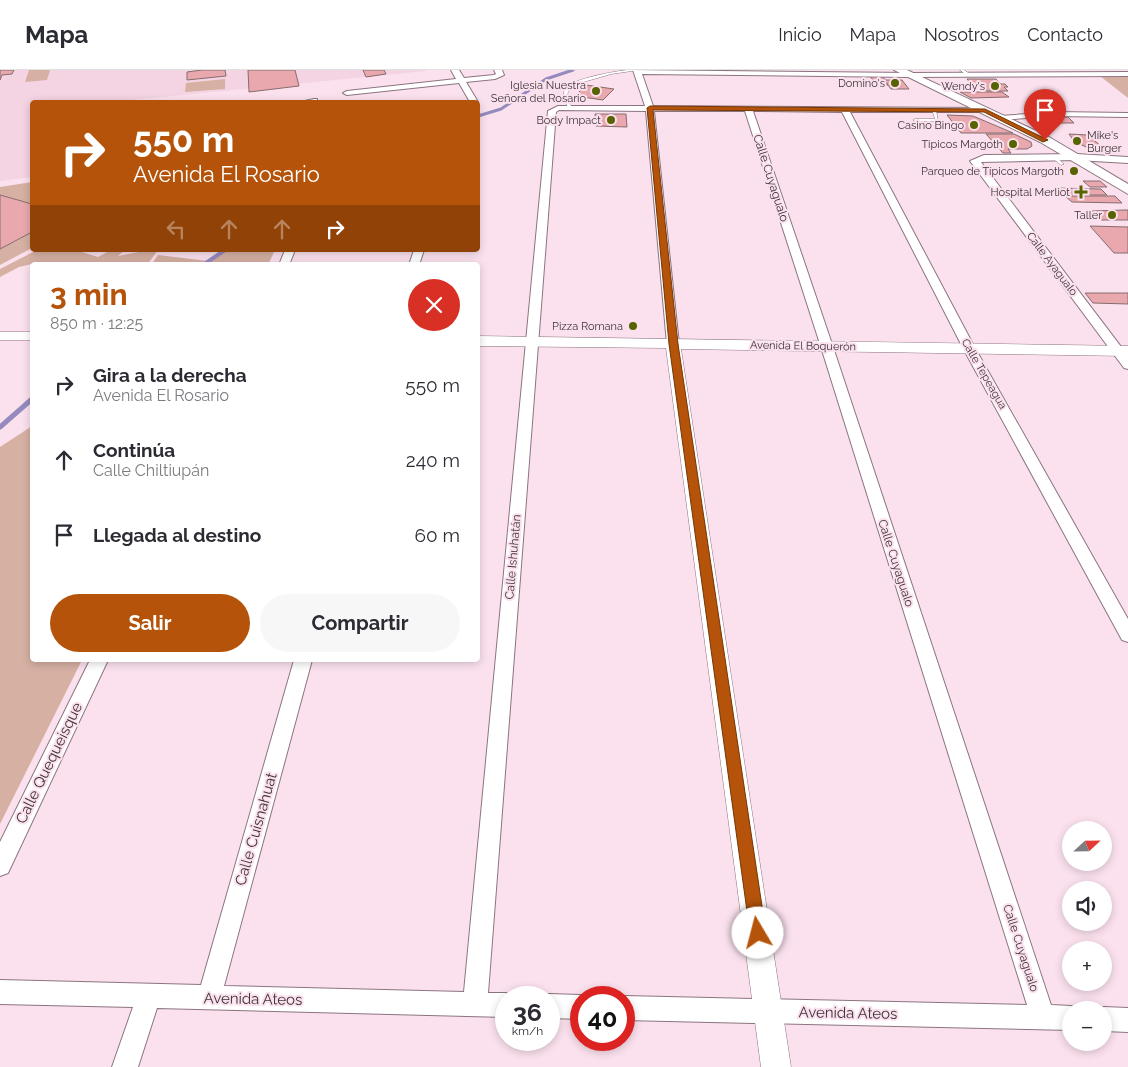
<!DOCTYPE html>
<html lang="es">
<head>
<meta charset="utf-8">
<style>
	body { margin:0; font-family:Raleway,sans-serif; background:#f7f7f7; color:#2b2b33; height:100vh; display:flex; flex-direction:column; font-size:19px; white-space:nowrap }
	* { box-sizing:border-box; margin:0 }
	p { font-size:16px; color:#7c7c81 }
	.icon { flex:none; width:28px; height:28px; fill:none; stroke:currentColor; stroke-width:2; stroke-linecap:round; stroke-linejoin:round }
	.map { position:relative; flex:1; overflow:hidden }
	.drawer { position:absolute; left:30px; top:192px; width:450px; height:400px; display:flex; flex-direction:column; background:#fff; border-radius:5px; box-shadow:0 2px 8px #0003 }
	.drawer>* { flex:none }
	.banner { position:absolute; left:30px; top:30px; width:450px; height:152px; border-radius:5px; box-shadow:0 2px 8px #0003; background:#b45309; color:#fff; overflow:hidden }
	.needle { width:32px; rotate:68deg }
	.fabs { position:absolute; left:1062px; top:751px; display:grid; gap:10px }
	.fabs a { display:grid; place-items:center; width:50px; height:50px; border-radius:50%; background:#fff; box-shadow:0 2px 8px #0003; font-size:25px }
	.speed { position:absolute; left:495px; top:916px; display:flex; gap:10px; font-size:25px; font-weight:700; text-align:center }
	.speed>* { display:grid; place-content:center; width:65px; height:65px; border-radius:50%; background:#fff; box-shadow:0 2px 8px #0003; line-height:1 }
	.speed small { font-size:12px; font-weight:400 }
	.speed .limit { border:8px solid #d22; background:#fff; color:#111 }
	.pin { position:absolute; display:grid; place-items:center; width:42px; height:42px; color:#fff; margin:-51px -21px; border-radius:50% 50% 50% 0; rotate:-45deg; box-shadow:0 0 5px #0007 }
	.pin .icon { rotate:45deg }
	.me { position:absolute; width:55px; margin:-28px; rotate:352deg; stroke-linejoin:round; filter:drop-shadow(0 0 4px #0008) }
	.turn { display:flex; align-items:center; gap:18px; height:105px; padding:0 20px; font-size:22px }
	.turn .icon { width:65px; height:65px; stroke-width:2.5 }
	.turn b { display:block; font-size:35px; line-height:42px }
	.lanes { display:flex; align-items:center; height:48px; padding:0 20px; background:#0003; justify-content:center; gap:25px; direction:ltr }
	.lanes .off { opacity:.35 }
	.round { display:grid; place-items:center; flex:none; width:52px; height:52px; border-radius:26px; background:#f7f7f7 }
	.head { display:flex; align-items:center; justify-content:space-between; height:85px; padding:0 20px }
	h1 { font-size:30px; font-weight:700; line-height:38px; color:#b45309 }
	.action { display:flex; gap:10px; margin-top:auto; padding:10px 20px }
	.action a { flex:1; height:58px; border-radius:30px; background:#b45309; color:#fff; font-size:20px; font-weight:700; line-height:58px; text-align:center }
	.action a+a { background:#f7f7f7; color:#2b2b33 }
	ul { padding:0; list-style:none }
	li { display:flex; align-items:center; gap:15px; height:75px; padding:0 20px }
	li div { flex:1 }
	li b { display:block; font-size:19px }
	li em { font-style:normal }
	header { display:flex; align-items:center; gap:30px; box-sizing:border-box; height:70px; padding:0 25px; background:#fff; border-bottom:1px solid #e1e1e2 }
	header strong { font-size:24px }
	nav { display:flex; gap:28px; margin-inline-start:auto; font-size:18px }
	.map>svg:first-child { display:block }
	.built { fill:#f4d3e3 }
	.green { fill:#d6b0a3 }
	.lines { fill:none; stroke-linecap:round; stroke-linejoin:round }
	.stream-far2 { stroke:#958abe; stroke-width:3 }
	.stream-far1 { stroke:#958abe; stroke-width:4 }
	.stream { stroke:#958abe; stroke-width:5 }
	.building { fill:#e9a8ae; stroke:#866c6e }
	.service-casing { stroke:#8b7480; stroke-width:1 }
	.minor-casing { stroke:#8b7480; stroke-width:2 }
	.tertiary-casing { stroke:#8b7480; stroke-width:1 }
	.secondary-casing { stroke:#8b7480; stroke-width:2 }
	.service { fill:#fff; fill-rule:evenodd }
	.minor { fill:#fff; fill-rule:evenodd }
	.tertiary { fill:#fff; fill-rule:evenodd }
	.secondary { fill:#fff; fill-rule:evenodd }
	.route { fill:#b45309; stroke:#753606 }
	.poi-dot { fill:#576201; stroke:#fbe1ee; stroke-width:2 }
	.labels { text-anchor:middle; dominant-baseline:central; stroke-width:4; stroke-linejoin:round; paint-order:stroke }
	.far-poi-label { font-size:11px; fill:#3d3338; stroke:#fbe1ee; text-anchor:end }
	.far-street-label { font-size:11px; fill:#3d3338; stroke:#fbe1ee }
	.street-label { font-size:12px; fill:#3d3338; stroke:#fbe1ee }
	.near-street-label { font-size:15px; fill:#3d3338; stroke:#fbe1ee }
</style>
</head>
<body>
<header>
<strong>Mapa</strong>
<nav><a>Inicio</a><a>Mapa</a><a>Nosotros</a><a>Contacto</a></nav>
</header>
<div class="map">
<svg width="1128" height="997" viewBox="0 0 1128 997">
	<rect width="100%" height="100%" fill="#fbe1ee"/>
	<path class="built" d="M0,0H426V1L123,31V32H32V107L0,111Z"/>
	<path class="green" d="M29,0H50L47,10L25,12Z
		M1128,5V28L1100,6Z
		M225,9V19L185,22L186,13Z
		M32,112V134L0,125V117Z
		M32,162V178L0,195V179Z
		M37,180H75L98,187L111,180H125L118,186L149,180H158L147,195H73L40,192L19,197L0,207V199Z
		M226,180H275L268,195H151L158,185L208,191Z
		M32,356V590H82L0,754V377Z"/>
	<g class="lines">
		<path class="stream-far2" d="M478,46L501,39L546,9L573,0"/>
		<path class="stream-far1" d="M203,195L225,180"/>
		<path class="stream" d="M0,357L32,329"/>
	</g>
	<path class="building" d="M0,0H14L12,4L2,5L0,10Z
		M202,0H225L226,6L187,10V2Z
		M248,0H295L299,16L249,22Z
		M363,0H384L386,4L366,7Z
		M869,5H882L888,15H877Z
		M967,9H996L1001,14H1005L1008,17H1004L1008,21H987L982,15H972Z
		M884,10H902L909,19H891Z
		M586,15L614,19L603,30L575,26Z
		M960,22H1002L1009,27L971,28Z
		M595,44H626L627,57L596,56Z
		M947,45L973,46L1013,63H961Z
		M1068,47L1074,53H1047L1036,50L1040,48Z
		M986,64H1014L1031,72L1032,76L1027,79H1008L1011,83H1003Z
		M1069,64L1088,65L1102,77H1086L1074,71Z
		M1083,111H1100L1107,117H1090Z
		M1055,118L1101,119L1107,125H1061Z
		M0,125L32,134V162L0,179Z
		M1065,126H1115L1122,133L1072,132Z
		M1125,140H1128V150H1101L1092,141Z
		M1090,156L1128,157V183H1114Z
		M1085,223H1128V234L1093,233Z"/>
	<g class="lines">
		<defs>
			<path id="service" d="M628,0H639L611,4L573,15C564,22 568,29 572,38L570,39L568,38C566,32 562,26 565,19C570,9 616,1 628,0Z
				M960,0H964L971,5L968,6Z
				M934,39L936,40L938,51H915L913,50L915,49H935L932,40Z
				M1049,87L1057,88L1064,94L1061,95L1055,90L1049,89Z"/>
			<path id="minor" d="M451,0H459L464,8L494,5L496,4L494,0H502L504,5L495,9L466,12L478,32V33L470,32L459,13L347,25L343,23L347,21L456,9Z
				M633,0L909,3L1128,2V6L909,7L642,4L653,36L985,38L989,40L985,42H850L975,278L1128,549V572L1122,570L963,278L842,42L753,41L833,277L1051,935L1071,936L1080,940H1071V960L624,950V928H620L624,926L1027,935L821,277L745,41H654L679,274L673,278L667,274L646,41L559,40L556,42L488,923H506L514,927L506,928V947L157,938L138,997H112L133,937L0,934V910L201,915L294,590H312L224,916L464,922L548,41L558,36H645Z
				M314,29H317V32H300Z
				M1054,42L1128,43V47L1054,46L1000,50L996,48L1000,46Z
				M1076,84L1128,87V93L1076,90L981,92L1128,286V299L1124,298L970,91L984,85Z
				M285,180H295L289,195H279Z
				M414,180H424L419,195H409Z
				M90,590H108L8,803L0,806V772Z
				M549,924L581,925L587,928H581V949L549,948V928H541Z
				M1104,937L1128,938V962L1104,961V940H1097Z"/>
			<path id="tertiary" d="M0,262H32V270H0Z
				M478,266L1128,276V286L681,279L791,997H761L666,278L478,276Z"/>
			<path id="secondary" d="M894,0H907L1049,67L1128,114V124L1040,72Z"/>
		</defs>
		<use href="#service" class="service-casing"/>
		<use href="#minor" class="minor-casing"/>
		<use href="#tertiary" class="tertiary-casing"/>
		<use href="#secondary" class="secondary-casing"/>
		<use href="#service" class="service"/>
		<use href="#minor" class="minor"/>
		<use href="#tertiary" class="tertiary"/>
		<use href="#secondary" class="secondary"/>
	</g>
	<path class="route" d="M650,36L985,39L1048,70L1043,72L984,42L653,40L678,274L766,863L764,868L758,871L752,868L750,863L669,274L647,38Z"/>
	<g class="poi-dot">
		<circle cx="895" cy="13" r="5"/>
		<circle cx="995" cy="16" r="5"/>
		<circle cx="596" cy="21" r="5"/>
		<circle cx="611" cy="50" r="5"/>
		<circle cx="974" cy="55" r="5"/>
		<circle cx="1077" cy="71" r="5"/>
		<circle cx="1013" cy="74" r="5"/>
		<circle cx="1074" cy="101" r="5"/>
		<path d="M1078.5 114.5h5v5h5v5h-5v5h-5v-5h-5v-5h5z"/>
		<circle cx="1112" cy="145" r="5"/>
		<circle cx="633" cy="256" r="5"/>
	</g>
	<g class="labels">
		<g class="far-poi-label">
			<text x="885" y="13">Domino's</text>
			<text x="586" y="15">Iglesia Nuestra<tspan x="586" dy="13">Señora del Rosario</tspan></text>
			<text x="985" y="16">Wendy's</text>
			<text x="601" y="50">Body Impact</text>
			<text x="964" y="55">Casino Bingo</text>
			<text x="1087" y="65" text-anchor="start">Mike's<tspan x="1087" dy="13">Burger</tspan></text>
			<text x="1003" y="74">Tipicos Margoth</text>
			<text x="1064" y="101">Parqueo de Típicos Margoth</text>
			<text x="1070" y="122">Hospital Merliot</text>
			<text x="1102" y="145">Taller</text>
			<text x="623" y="256">Pizza Romana</text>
		</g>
		<g class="far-street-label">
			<text transform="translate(1052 194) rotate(53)">Calle Ayagualo</text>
			<text transform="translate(803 276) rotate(1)">Avenida El Boquerón</text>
			<text transform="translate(984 304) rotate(60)">Calle Tepeagua</text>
		</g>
		<g class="street-label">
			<text transform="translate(771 108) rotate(72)">Calle Cuyagualo</text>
			<text transform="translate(513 487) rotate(-85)">Calle Ishuhatán</text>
			<text transform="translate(896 493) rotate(72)">Calle Cuyagualo</text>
			<text transform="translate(1021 878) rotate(72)">Calle Cuyagualo</text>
		</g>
		<g class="near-street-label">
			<text transform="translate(49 693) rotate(-64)">Calle Quequeisque</text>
			<text transform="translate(256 759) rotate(-74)">Calle Cuisnahuat</text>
			<text transform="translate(253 929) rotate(1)">Avenida Ateos</text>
			<text transform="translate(848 943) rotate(1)">Avenida Ateos</text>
		</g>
	</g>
</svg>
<div class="fabs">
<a><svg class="needle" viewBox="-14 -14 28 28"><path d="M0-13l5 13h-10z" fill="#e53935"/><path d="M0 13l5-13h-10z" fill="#7c7c81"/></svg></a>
<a><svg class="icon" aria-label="sound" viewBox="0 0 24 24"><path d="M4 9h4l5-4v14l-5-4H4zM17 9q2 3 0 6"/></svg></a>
<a>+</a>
<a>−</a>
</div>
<div class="speed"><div>36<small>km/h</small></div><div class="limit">40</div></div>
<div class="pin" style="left:1045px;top:70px;background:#d93025"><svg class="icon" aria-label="arrive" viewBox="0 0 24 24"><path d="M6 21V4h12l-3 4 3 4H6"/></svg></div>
<svg class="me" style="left:758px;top:863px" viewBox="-20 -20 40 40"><circle r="19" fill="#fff"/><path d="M0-13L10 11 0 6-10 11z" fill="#b45309"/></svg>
<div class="banner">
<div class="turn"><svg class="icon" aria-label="right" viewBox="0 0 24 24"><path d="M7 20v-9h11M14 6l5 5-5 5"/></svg><div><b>550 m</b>Avenida El Rosario</div></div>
<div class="lanes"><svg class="icon off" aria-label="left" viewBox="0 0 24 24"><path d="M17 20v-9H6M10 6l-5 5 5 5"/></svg><svg class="icon off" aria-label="ahead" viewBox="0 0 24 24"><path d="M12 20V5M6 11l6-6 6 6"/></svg><svg class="icon off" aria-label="ahead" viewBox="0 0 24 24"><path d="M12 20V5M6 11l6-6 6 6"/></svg><svg class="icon" aria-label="right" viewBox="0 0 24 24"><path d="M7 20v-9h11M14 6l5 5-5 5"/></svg></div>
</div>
<section class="drawer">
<div class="head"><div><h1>3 min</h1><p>850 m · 12:25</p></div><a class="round" style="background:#d93025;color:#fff"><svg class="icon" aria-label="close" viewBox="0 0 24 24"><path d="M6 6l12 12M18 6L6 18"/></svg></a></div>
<ul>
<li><svg class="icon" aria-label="right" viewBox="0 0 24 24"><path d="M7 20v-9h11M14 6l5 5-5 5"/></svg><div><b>Gira a la derecha</b><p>Avenida El Rosario</p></div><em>550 m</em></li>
<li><svg class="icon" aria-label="ahead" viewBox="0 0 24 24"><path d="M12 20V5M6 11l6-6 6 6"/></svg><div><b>Continúa</b><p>Calle Chiltiupán</p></div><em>240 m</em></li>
<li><svg class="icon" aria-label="arrive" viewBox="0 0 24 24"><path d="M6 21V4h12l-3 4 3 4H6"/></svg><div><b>Llegada al destino</b></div><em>60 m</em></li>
</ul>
<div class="action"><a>Salir</a><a>Compartir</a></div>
</section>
</div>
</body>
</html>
